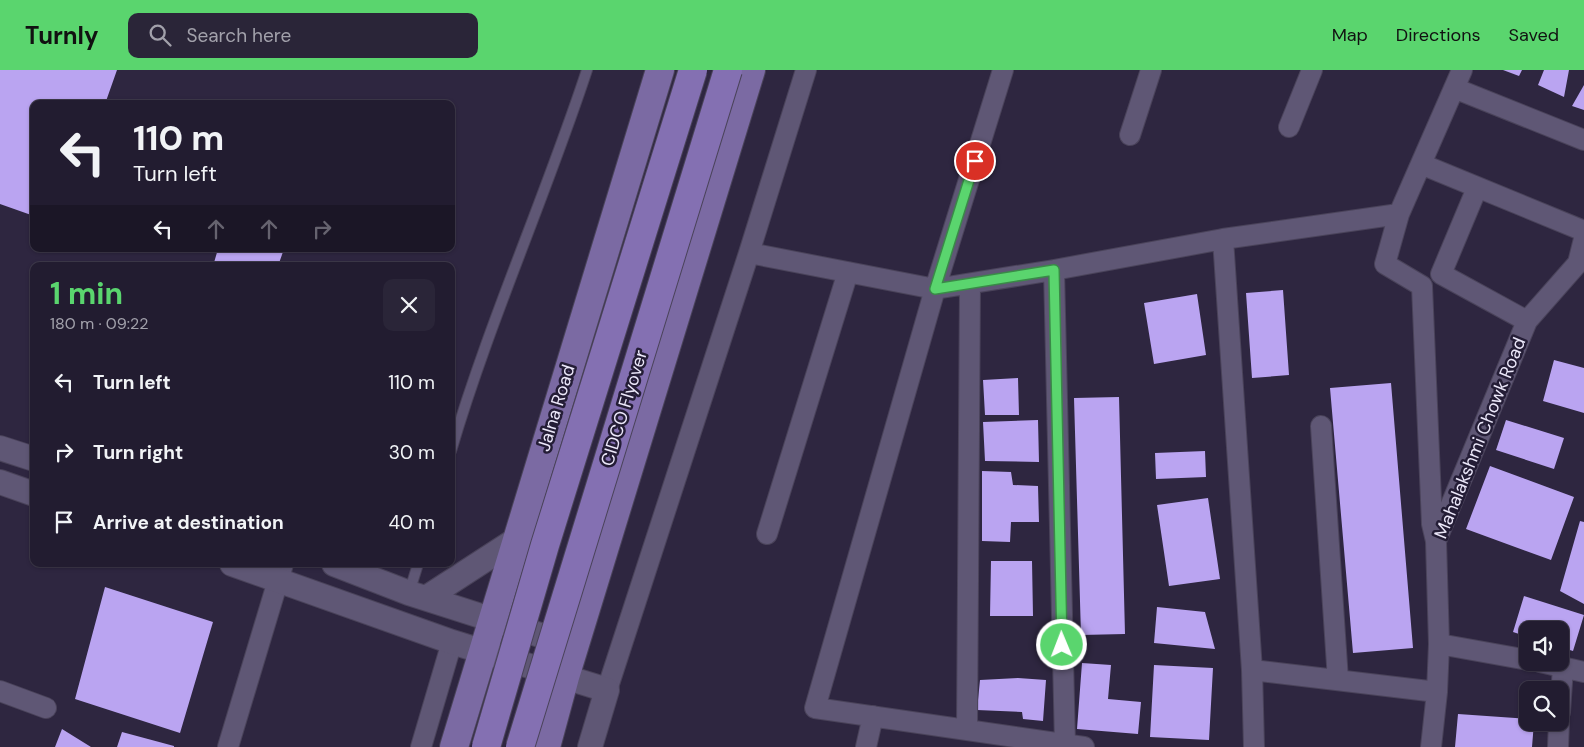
<!DOCTYPE html>
<html lang="en">
<head>
<meta charset="utf-8">
<style>
	body { margin:0; font-family:"DM Sans",sans-serif; background:#2a2538; color:#f1f3f6; height:100vh; display:flex; flex-direction:column; font-size:19px; white-space:nowrap }
	* { box-sizing:border-box; margin:0 }
	p { font-size:16px; color:#a2a1ab }
	.icon { flex:none; width:28px; height:28px; fill:none; stroke:currentColor; stroke-width:2; stroke-linecap:round; stroke-linejoin:round }
	.map { position:relative; flex:1; overflow:hidden }
	.side { position:absolute; left:30px; top:192px; width:425px; height:305px; display:flex; flex-direction:column; background:#221c30; border-radius:10px; box-shadow:0 1px 4px #0004,0 0 0 1px #3f3a4c }
	.side>* { flex:none }
	.hud { position:absolute; left:30px; top:30px; width:425px; height:152px; border-radius:10px; box-shadow:0 1px 4px #0004,0 0 0 1px #3f3a4c; background:#221c30; color:#f1f3f6; overflow:hidden }
	.buttons { position:absolute; left:1519px; top:551px; display:grid; gap:10px }
	.buttons a { display:grid; place-items:center; width:50px; height:50px; border-radius:10px; background:#221c30; box-shadow:0 1px 4px #0004,0 0 0 1px #3f3a4c; font-size:25px }
	.pin { position:absolute; display:grid; place-items:center; width:42px; height:42px; color:#fff; margin:-21px; border:2px solid #fff; border-radius:50%; box-shadow:0 1px 5px #0007 }
	.me { position:absolute; width:55px; margin:-28px; rotate:359deg; stroke-linejoin:round; filter:drop-shadow(0 0 4px #0008) }
	.turn { display:flex; align-items:center; gap:18px; height:105px; padding:0 20px; font-size:22px }
	.turn .icon { width:65px; height:65px; stroke-width:2.5 }
	.turn b { display:block; font-size:35px; line-height:42px }
	.lanes { display:flex; align-items:center; height:48px; padding:0 20px; background:#0003; justify-content:center; gap:25px; direction:ltr }
	.lanes .off { opacity:.35 }
	.round { display:grid; place-items:center; flex:none; width:52px; height:52px; border-radius:10px; background:#2a2538 }
	.headline { display:flex; align-items:center; justify-content:space-between; height:85px; padding:0 20px }
	h1 { font-size:30px; font-weight:700; line-height:38px; color:#5ad56e }
	ul { padding:0; list-style:none }
	li { display:flex; align-items:center; gap:15px; height:70px; padding:0 20px }
	li div { flex:1 }
	li b { display:block; font-size:19px }
	li em { font-style:normal }
	header { display:flex; align-items:center; gap:30px; box-sizing:border-box; height:70px; padding:0 25px; background:#5ad56e; color:#111 }
	header strong { font-size:24px }
	nav { display:flex; gap:28px; margin-inline-start:auto; font-size:18px }
	.search { width:350px; height:45px; background:#2a2538; display:flex; align-items:center; gap:12px; box-sizing:border-box; padding:0 18px; border-radius:10px; color:#a2a1ab; font-size:19px }
	.map>svg:first-child { display:block }
	.building { fill:#baa4f1 }
	.lines { fill:none; stroke-linecap:round; stroke-linejoin:round }
	.service-casing { stroke:#4a435a; stroke-width:12 }
	.minor-casing { stroke:#4a435a; stroke-width:22 }
	.tertiary-casing { stroke:#4a435a; stroke-width:26 }
	.primary-casing { stroke:#4a435a; stroke-width:30 }
	.service { stroke:#5f5775; stroke-width:10 }
	.minor { stroke:#5f5775; stroke-width:20 }
	.tertiary { stroke:#5f5775; stroke-width:24 }
	.primary { stroke:#7b6aa3; stroke-width:28 }
	.trunk-bridge-casing { stroke:#4a435a; stroke-width:30; stroke-linecap:butt }
	.trunk-bridge { stroke:#8470b2; stroke-width:28 }
	.route-casing { stroke:#3a8a48; stroke-width:12 }
	.route { stroke:#5ad56e; stroke-width:9 }
	.labels { text-anchor:middle; dominant-baseline:central; stroke-width:5; stroke-linejoin:round; paint-order:stroke }
	.street-label { font-size:18px; fill:#ece8fa; stroke:#241d36 }
</style>
</head>
<body>
<header>
<strong>Turnly</strong>
<div class="search"><svg class="icon" aria-label="search" viewBox="0 0 24 24"><circle cx="10" cy="10" r="6"/><path d="M15 15l6 6"/></svg>Search here</div>
<nav><a>Map</a><a>Directions</a><a>Saved</a></nav>
</header>
<div class="map">
<svg width="1584" height="677" viewBox="0 0 1584 677">
	<rect width="100%" height="100%" fill="#2e2640"/>
	<path class="building" d="M0,0H117L105,34H34V146L0,134Z
		M1503,0H1522L1519,6Z
		M1544,0H1569L1564,27L1538,15Z
		M1584,15V40L1572,36Z
		M218,179H284L278,196H213Z
		M1283,220L1289,305L1252,308L1246,223Z
		M1197,224L1206,285L1154,294L1144,233Z
		M1554,290L1584,298V343L1543,331Z
		M1018,308L1019,345H985L983,310Z
		M1391,313L1413,578L1353,583L1330,318Z
		M1119,327L1125,564L1081,565L1074,328Z
		M1038,350L1039,392L985,391L983,352Z
		M1506,350L1564,368L1554,399L1496,380Z
		M1205,381L1206,407L1156,409L1155,383Z
		M1490,396L1574,427L1551,490L1466,459Z
		M982,401L1011,402L1013,415L1038,416L1039,452H1011L1010,472L982,471Z
		M1208,428L1220,509L1169,516L1157,435Z
		M1580,451L1584,452V534L1560,521Z
		M991,491H1032L1033,546H990Z
		M105,517L213,552L180,663L75,629Z
		M1524,526L1584,545L1573,581L1560,577V560H1528V567L1513,562Z
		M1157,537L1205,542L1215,579L1154,573Z
		M1082,593L1111,595L1108,629L1141,632L1138,664L1077,659Z
		M1154,595L1213,598L1209,670L1150,667Z
		M1018,608L1046,610L1043,651L1023,649L1022,642L977,640L980,610Z
		M1458,644L1528,649V652H1534L1532,677H1455Z
		M62,659L91,677H55Z
		M122,662L174,676V677H117Z"/>
	<g class="lines">
		<defs>
			<path id="service" d="M451,381C489,252 545,128 587,0
				M409,523L418,494"/>
			<path id="minor" d="M1003,0L935,219L815,638L1084,677
				M1454,18L1584,70
				M1289,57L1312,0
				M1130,65L1151,0
				M1421,94L1584,161
				M1477,118L1441,204L1527,251
				M1399,144L1385,194L1422,216L1432,454L1436,471
				M1223,169L1252,600L1254,677
				M749,183L935,219L1054,200L1223,169L1399,144L1462,0
				M1054,200L1065,674
				M1321,356L1338,610
				M767,464L848,202
				M1439,574L1528,590
				M1540,592L1584,602
				M1252,600L1437,622
				M607,620L749,183L806,0
				M0,621L46,638
				M1560,642L1563,597
				M967,660L970,214
				M228,677L283,494
				M421,677L452,572
				M866,677L873,646
				M1431,677L1437,622L1439,574L1436,471L1527,251L1578,193L1584,169
				M1558,677L1559,652"/>
			<path id="tertiary" d="M0,378L34,389
				M0,412L34,424
				M232,494L452,572L607,620L590,677
				M334,494L409,523L571,575
				M426,528L517,469"/>
			<path id="primary" d="M454,677L660,0
				M546,677L565,607L751,0"/>
		</defs>
		<use href="#service" class="service-casing"/>
		<use href="#minor" class="minor-casing"/>
		<use href="#tertiary" class="tertiary-casing"/>
		<use href="#primary" class="primary-casing"/>
		<use href="#service" class="service"/>
		<use href="#minor" class="minor"/>
		<use href="#tertiary" class="tertiary"/>
		<use href="#primary" class="primary"/>
		<defs>
			<path id="trunk-bridge" d="M486,677L545,475L693,0
				M520,677L728,0"/>
		</defs>
		<use href="#trunk-bridge" class="trunk-bridge-casing"/>
		<use href="#trunk-bridge" class="trunk-bridge"/>
	</g>
	<g class="lines">
		<defs>
			<path id="route" d="M975,91L935,219L1054,200L1062,575"/>
		</defs>
		<use href="#route" class="route-casing"/>
		<use href="#route" class="route"/>
	</g>
	<g class="labels">
		<g class="street-label">
			<text transform="translate(556 338) rotate(-73)">Jalna Road</text>
			<text transform="translate(624 338) rotate(-73)">CIDCO Flyover</text>
			<text transform="translate(1480 368) rotate(-68)">Mahalakshmi Chowk Road</text>
		</g>
	</g>
</svg>
<div class="buttons">
<a><svg class="icon" aria-label="sound" viewBox="0 0 24 24"><path d="M4 9h4l5-4v14l-5-4H4zM17 9q2 3 0 6"/></svg></a>
<a><svg class="icon" aria-label="search" viewBox="0 0 24 24"><circle cx="10" cy="10" r="6"/><path d="M15 15l6 6"/></svg></a>
</div>
<div class="pin" style="left:975px;top:91px;background:#d93025"><svg class="icon" aria-label="arrive" viewBox="0 0 24 24"><path d="M6 21V4h12l-3 4 3 4H6"/></svg></div>
<svg class="me" style="left:1062px;top:575px" viewBox="-20 -20 40 40"><circle r="17" fill="#5ad56e" stroke="#fff" stroke-width="3"/><path d="M0-11L8 9 0 5-8 9z" fill="#fff"/></svg>
<div class="hud">
<div class="turn"><svg class="icon" aria-label="left" viewBox="0 0 24 24"><path d="M17 20v-9H6M10 6l-5 5 5 5"/></svg><div><b>110 m</b>Turn left</div></div>
<div class="lanes"><svg class="icon" aria-label="left" viewBox="0 0 24 24"><path d="M17 20v-9H6M10 6l-5 5 5 5"/></svg><svg class="icon off" aria-label="ahead" viewBox="0 0 24 24"><path d="M12 20V5M6 11l6-6 6 6"/></svg><svg class="icon off" aria-label="ahead" viewBox="0 0 24 24"><path d="M12 20V5M6 11l6-6 6 6"/></svg><svg class="icon off" aria-label="right" viewBox="0 0 24 24"><path d="M7 20v-9h11M14 6l5 5-5 5"/></svg></div>
</div>
<section class="side">
<div class="headline"><div><h1>1 min</h1><p>180 m · 09:22</p></div><a class="round"><svg class="icon" aria-label="close" viewBox="0 0 24 24"><path d="M6 6l12 12M18 6L6 18"/></svg></a></div>
<ul>
<li><svg class="icon" aria-label="left" viewBox="0 0 24 24"><path d="M17 20v-9H6M10 6l-5 5 5 5"/></svg><div><b>Turn left</b></div><em>110 m</em></li>
<li><svg class="icon" aria-label="right" viewBox="0 0 24 24"><path d="M7 20v-9h11M14 6l5 5-5 5"/></svg><div><b>Turn right</b></div><em>30 m</em></li>
<li><svg class="icon" aria-label="arrive" viewBox="0 0 24 24"><path d="M6 21V4h12l-3 4 3 4H6"/></svg><div><b>Arrive at destination</b></div><em>40 m</em></li>
</ul>
</section>
</div>
</body>
</html>
